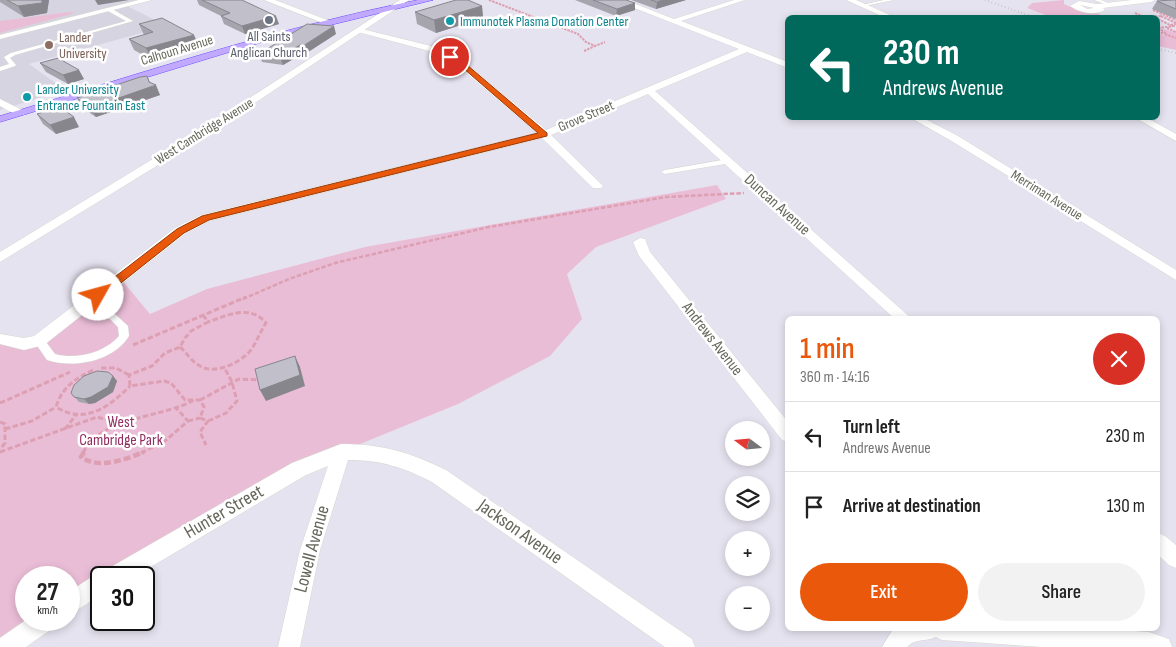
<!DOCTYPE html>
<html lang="en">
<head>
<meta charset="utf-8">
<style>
	body { margin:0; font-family:"Sofia Sans Condensed",sans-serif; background:#f2f2f2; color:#222; height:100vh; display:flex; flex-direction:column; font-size:19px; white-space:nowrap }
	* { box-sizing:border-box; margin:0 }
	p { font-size:16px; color:#767676 }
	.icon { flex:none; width:28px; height:28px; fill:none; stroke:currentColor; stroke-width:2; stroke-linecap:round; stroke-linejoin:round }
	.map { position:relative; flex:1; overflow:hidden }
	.panel { position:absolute; left:785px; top:316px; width:375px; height:315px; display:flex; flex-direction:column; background:#fff; border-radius:8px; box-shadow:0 2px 8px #0003 }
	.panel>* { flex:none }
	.banner { position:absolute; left:785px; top:15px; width:375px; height:105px; border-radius:8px; box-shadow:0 2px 8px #0003; background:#00695c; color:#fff; overflow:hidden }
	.needle { width:32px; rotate:286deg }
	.buttons { position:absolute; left:725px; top:421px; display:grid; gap:10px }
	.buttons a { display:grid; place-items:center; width:45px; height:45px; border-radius:50%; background:#fff; box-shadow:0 2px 8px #0003; font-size:25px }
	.speed { position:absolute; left:15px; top:566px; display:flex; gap:10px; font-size:25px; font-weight:700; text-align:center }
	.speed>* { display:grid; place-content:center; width:65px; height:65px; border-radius:50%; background:#fff; box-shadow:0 2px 8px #0003; line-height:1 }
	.speed small { font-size:12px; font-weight:400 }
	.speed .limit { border:2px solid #111; border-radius:8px; background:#fff; color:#111 }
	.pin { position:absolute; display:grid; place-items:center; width:42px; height:42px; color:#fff; margin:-21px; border:2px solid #fff; border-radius:50%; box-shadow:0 1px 5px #0007 }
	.me { position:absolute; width:55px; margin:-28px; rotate:52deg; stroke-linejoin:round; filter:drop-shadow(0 0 4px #0008) }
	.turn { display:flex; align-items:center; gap:18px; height:105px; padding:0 15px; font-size:22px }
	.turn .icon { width:65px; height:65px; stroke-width:2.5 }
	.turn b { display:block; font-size:35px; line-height:42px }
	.round { display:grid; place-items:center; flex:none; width:52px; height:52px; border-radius:26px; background:#f2f2f2 }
	.headline { display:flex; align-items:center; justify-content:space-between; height:85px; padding:0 15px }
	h1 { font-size:30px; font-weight:600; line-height:38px; color:#ea580c }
	.primary-button { display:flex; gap:10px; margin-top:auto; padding:10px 15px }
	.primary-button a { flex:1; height:58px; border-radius:30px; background:#ea580c; color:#fff; font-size:20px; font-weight:600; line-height:58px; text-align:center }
	.primary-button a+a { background:#f2f2f2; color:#222 }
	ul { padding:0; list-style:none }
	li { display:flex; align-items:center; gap:15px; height:70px; padding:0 15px; border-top:1px solid #e0e0e0 }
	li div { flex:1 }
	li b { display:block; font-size:19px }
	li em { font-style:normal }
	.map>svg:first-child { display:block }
	.education { fill:#d7d4e2 }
	.green { fill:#eabdd6 }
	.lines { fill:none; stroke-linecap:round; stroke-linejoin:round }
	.lane-casing { stroke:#d6d7cf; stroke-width:1 }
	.street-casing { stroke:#d6d7cf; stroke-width:1 }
	.secondary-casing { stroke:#d7d8ce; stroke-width:1 }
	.primary-casing { stroke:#694dff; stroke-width:1 }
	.path-far3 { stroke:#dd9fb2; stroke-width:2; stroke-dasharray:2.5 1; stroke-linecap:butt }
	.path-far2 { stroke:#dd9fb2; stroke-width:2.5; stroke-dasharray:4.5 2; stroke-linecap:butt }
	.path-far1 { stroke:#dd9fb2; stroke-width:3; stroke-dasharray:5.5 2.5; stroke-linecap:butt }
	.path { stroke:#dd9fb2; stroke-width:4.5; stroke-dasharray:7 3; stroke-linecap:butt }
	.lane { fill:#fff; fill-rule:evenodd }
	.street { fill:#fff; fill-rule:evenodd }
	.secondary { fill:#fff; fill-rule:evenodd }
	.primary { fill:#c1a9ff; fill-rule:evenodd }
	.rail { stroke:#b1b1ae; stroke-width:2; stroke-dasharray:0.5 3; stroke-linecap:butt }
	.wall { fill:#a6a5ae }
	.shaded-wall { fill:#87868d }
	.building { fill:#c1c0ca; stroke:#87868d }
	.route { fill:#ea580c; stroke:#983908 }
	.worship-dot { fill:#6b7280; stroke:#fff; stroke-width:2 }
	.culture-dot { fill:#0f9aa8; stroke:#fff; stroke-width:2 }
	.education-dot { fill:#8d6e63; stroke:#fff; stroke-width:2 }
	.labels { text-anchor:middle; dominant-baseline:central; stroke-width:5; stroke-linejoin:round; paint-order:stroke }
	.far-culture-label { font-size:14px; fill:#0d838f; stroke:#fff; text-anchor:start }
	.far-worship-label { font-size:14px; fill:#5b616d; stroke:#fff }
	.far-education-label { font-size:14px; fill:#785e54; stroke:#fff; text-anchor:start }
	.far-street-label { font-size:14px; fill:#66665b; stroke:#fff }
	.street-label { font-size:16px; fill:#66665b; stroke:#fff }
	.park-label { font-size:16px; fill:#912f61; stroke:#fff }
	.near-street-label { font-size:19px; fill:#66665b; stroke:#fff }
</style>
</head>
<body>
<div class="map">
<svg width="1176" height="647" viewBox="0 0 1176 647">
	<rect width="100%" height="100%" fill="#e6e3f0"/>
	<path class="education" d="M0,0H137L123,4L167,26L29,64L65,90L0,110Z"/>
	<path class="green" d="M1064,0V4L1068,6L1097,13L1105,17H1051L1027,8L1032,3Z
		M69,12L75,13L0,33V21Z
		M1159,28L1176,32V50L1158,46V34L1168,35Z
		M717,185L726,199L596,247L567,274L582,319L550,356L458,404L299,469L101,578V583L69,604V578H26V620L0,647V339L24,344L120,278L150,314L207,289L365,247Z"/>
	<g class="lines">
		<defs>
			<path id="lane" d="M884,0H894L864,6L862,5Z
				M1094,0H1101L1110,4L1108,5Z
				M108,9H112L133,21L15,55L10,58L16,65L15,66L0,71V67L9,64L4,57L11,53L126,21L108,11Z
				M728,159L732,161L731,163L665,174L661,172L665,170Z
				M87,301L116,315L128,326L129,336C114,361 74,369 47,360L34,341L35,338H43L55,354C75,360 105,353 119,336L118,327L110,319L84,306L82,304L84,302Z"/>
			<path id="street" d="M139,0H152L0,39V35Z
				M264,0H275L330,21L323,23Z
				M614,0H625L674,19L734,0H745L681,21L788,62V68L747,52L655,91L912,319H895L648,94L551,135L601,184L603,186L601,188H593L542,138L209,221L185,234L44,345L24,350L0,344V334L24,338L34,336L175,228L201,215L537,133L456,64L433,52L358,32V28L439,48L462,60L546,130L739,49Z
				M846,0H856L897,18H886Z
				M1132,0H1155L1151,2L1103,8L1105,10C1094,16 1080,13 1070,6L1079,1L1097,4ZM1080,5L1094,8L1087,9Z
				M0,99L24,111L25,113L24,115H16L0,106Z
				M911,118H923L958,136L1176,270V280L950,140Z
				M1136,118H1147L1176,134V141Z
				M640,238L645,239L650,252L788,422V442L782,440L639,256L633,242Z
				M341,444C382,444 409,452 446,470L692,639L695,647H665L432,482C403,467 381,460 348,460L320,550L300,647H278L300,550L328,466L306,475L132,578H101V595L69,615V592L93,576L102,573L104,571L292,463Z
				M1158,533L1165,536L1176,545V568L1169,565L1158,555Z
				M26,620H56L53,628L26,647H0V638Z
				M893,629H1105L1149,632L1169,639L1172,647H1042L942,640L936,637C925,642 915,638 907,647H882Z"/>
			<path id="secondary" d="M400,0H409L207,135L0,262V252L199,131Z"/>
			<path id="primary" d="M418,0H433L269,40L0,122V116C139,74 276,28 418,0Z"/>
		</defs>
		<use href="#lane" class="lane-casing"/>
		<use href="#street" class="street-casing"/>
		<use href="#secondary" class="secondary-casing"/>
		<use href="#primary" class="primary-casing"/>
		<path class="path-far3" d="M489,0L578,34L586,42L595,46L605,42
			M1153,10L1176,20
			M1135,13L1144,17L1161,16
			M1161,16L1176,23
			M1158,19L1170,25
			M1158,28L1174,26L1170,25L1176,24
			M1158,28L1165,33H1158
			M1167,28L1176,32
			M1165,34L1176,38
			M584,51L595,46"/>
		<path class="path-far2" d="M243,299L289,279L335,263L489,227L666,197L744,193"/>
		<path class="path-far1" d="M203,315L208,322L191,331L185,338L180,347L165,353L152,366L129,375L130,386L164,381L171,383L185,400H200L204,407L200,418L208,421L200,432L206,445
			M133,345L246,297
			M180,347C187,353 192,362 200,366C215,375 240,363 250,351C257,342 260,332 266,323C250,304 228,315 208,322
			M101,368H116L129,375
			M93,370C75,379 62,387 56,407C85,425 109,407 130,386
			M200,400L239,379L261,380
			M0,403L70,372
			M188,421L200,418
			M208,421L226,413L237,401L232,382L224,367
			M0,422L5,424V443L0,449
			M5,429L32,421L56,407
			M65,429L76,415
			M0,452L97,417L108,420L115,429
			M83,453C101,416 163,418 194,400
			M141,453L165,441L188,421L176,408"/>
		<path class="path" d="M84,452L81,457C99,470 126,459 144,452"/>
		<use href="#lane" class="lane"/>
		<use href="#street" class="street"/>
		<use href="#secondary" class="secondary"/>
		<use href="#primary" class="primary"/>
		<path class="rail" d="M985,0L1036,18
			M1158,49L1176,53"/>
	</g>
	<path class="wall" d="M0,0H49L47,13L24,17L0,2Z
		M197,0H242L279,24L245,34L224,24L221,16L199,5Z
		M575,0H626L635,10L616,16Z
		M631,0H686L656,9Z
		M1176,0V19L1152,9L1157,1Z
		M482,6L483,18L436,33L417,24L415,12Z
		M139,24L199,46L152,60L134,50L129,39L144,35Z
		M336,34L305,54H302L283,65L262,62L259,54Z
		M40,63L84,79L68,84L46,72Z
		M150,83L160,95L96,117L82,108L77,98Z
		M37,114L79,127L56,134L43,124Z
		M113,376L117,381L113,392L95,403L89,404L79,402L71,393Z"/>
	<path class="shaded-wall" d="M42,0H49L47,13L24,17L18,6Z
		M95,0H129L98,5Z
		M663,0H686L656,9L657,2Z
		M635,3V10L616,16L617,9Z
		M482,6L483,18L436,33L434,20Z
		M276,16L279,24L245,34L242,26Z
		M334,26L336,34L305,54L303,46Z
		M194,35L199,46L152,60L146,48Z
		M300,45L302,54L283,65L280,57Z
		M79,70L84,79L68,84L63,75Z
		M147,76L152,87L156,85L160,95L96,117L90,108Z
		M74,117L79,127L56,134L50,125Z
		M295,356L300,367L305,386L266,401L260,390Z
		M113,376L117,381L113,392L95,403L89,404L84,399Z"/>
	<path class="building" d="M7,0H42V3L18,6Z
		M202,0H242L276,16L242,26L221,16L230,13Z
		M456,0H468L482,6L434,20L415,12Z
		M593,0H626L635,3L617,9Z
		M651,0H663L657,2Z
		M1176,0V9L1157,1L1172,0Z
		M162,18L194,35L146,48L129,39L153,32L139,24Z
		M307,24L334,26L303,46L300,45L280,57L259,54Z
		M58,58L79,70L63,75L40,63Z
		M147,76L149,82L156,85L90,108L77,98L140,77Z
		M60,107L74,117L50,125L37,114Z
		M295,356L300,375L260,390L255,369Z
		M97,371L108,372L113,376L108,387L91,397L84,399L74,397L71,393L74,385L84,376Z"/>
	<path class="route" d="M448,56H453L467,65L547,133V136L209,220L184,233L102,298H94L93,295L94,293L177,229L202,216L538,133L463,68L448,58Z"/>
	<circle class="worship-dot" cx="269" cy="20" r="5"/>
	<g class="culture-dot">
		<circle cx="450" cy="21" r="5"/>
		<circle cx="27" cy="97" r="5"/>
	</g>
	<circle class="education-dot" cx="49" cy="45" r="5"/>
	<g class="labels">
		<g class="far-culture-label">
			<text x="460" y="21">Immunotek Plasma Donation Center</text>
			<text x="37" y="89">Lander University<tspan x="37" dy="16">Entrance Fountain East</tspan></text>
		</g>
		<g class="far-worship-label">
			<text x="269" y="36">All Saints<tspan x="269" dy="16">Anglican Church</tspan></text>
		</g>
		<g class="far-education-label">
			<text x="59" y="37">Lander<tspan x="59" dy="16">University</tspan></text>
		</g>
		<g class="far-street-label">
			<text transform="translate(177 50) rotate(-17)">Calhoun Avenue</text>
			<text transform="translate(586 116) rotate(-23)">Grove Street</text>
			<text transform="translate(204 131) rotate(-32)">West Cambridge Avenue</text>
			<text transform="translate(1047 195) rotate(32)">Merriman Avenue</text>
		</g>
		<g class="street-label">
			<text transform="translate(777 205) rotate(42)">Duncan Avenue</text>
			<text transform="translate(712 339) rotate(52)">Andrews Avenue</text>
		</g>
		<g class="park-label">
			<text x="121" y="422">West<tspan x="121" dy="18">Cambridge Park</tspan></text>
		</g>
		<g class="near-street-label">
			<text transform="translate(224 512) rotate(-30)">Hunter Street</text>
			<text transform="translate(520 532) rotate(35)">Jackson Avenue</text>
			<text transform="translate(312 549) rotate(-75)">Lowell Avenue</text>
		</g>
	</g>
</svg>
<div class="buttons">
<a><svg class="needle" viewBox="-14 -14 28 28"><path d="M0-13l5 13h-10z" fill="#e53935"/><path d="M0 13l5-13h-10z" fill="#767676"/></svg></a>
<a><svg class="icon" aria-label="layers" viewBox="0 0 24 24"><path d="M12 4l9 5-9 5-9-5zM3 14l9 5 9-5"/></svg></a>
<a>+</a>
<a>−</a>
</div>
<div class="speed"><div>27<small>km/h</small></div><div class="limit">30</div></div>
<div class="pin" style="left:450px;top:57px;background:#d93025"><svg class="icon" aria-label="arrive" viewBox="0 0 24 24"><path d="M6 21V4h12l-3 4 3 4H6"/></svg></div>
<svg class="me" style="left:98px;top:295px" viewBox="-20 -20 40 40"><circle r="19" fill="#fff"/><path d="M0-13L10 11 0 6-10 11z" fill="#ea580c"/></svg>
<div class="banner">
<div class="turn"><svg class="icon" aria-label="left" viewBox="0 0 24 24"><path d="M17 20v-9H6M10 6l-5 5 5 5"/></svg><div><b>230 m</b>Andrews Avenue</div></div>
</div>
<section class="panel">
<div class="headline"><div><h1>1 min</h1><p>360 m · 14:16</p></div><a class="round" style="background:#d93025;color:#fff"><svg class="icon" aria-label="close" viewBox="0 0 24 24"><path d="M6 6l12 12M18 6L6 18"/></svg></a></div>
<ul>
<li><svg class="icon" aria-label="left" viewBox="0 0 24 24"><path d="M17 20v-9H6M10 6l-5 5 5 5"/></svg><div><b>Turn left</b><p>Andrews Avenue</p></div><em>230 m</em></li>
<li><svg class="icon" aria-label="arrive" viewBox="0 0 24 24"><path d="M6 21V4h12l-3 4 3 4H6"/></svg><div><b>Arrive at destination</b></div><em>130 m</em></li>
</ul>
<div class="primary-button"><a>Exit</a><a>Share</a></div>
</section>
</div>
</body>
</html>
